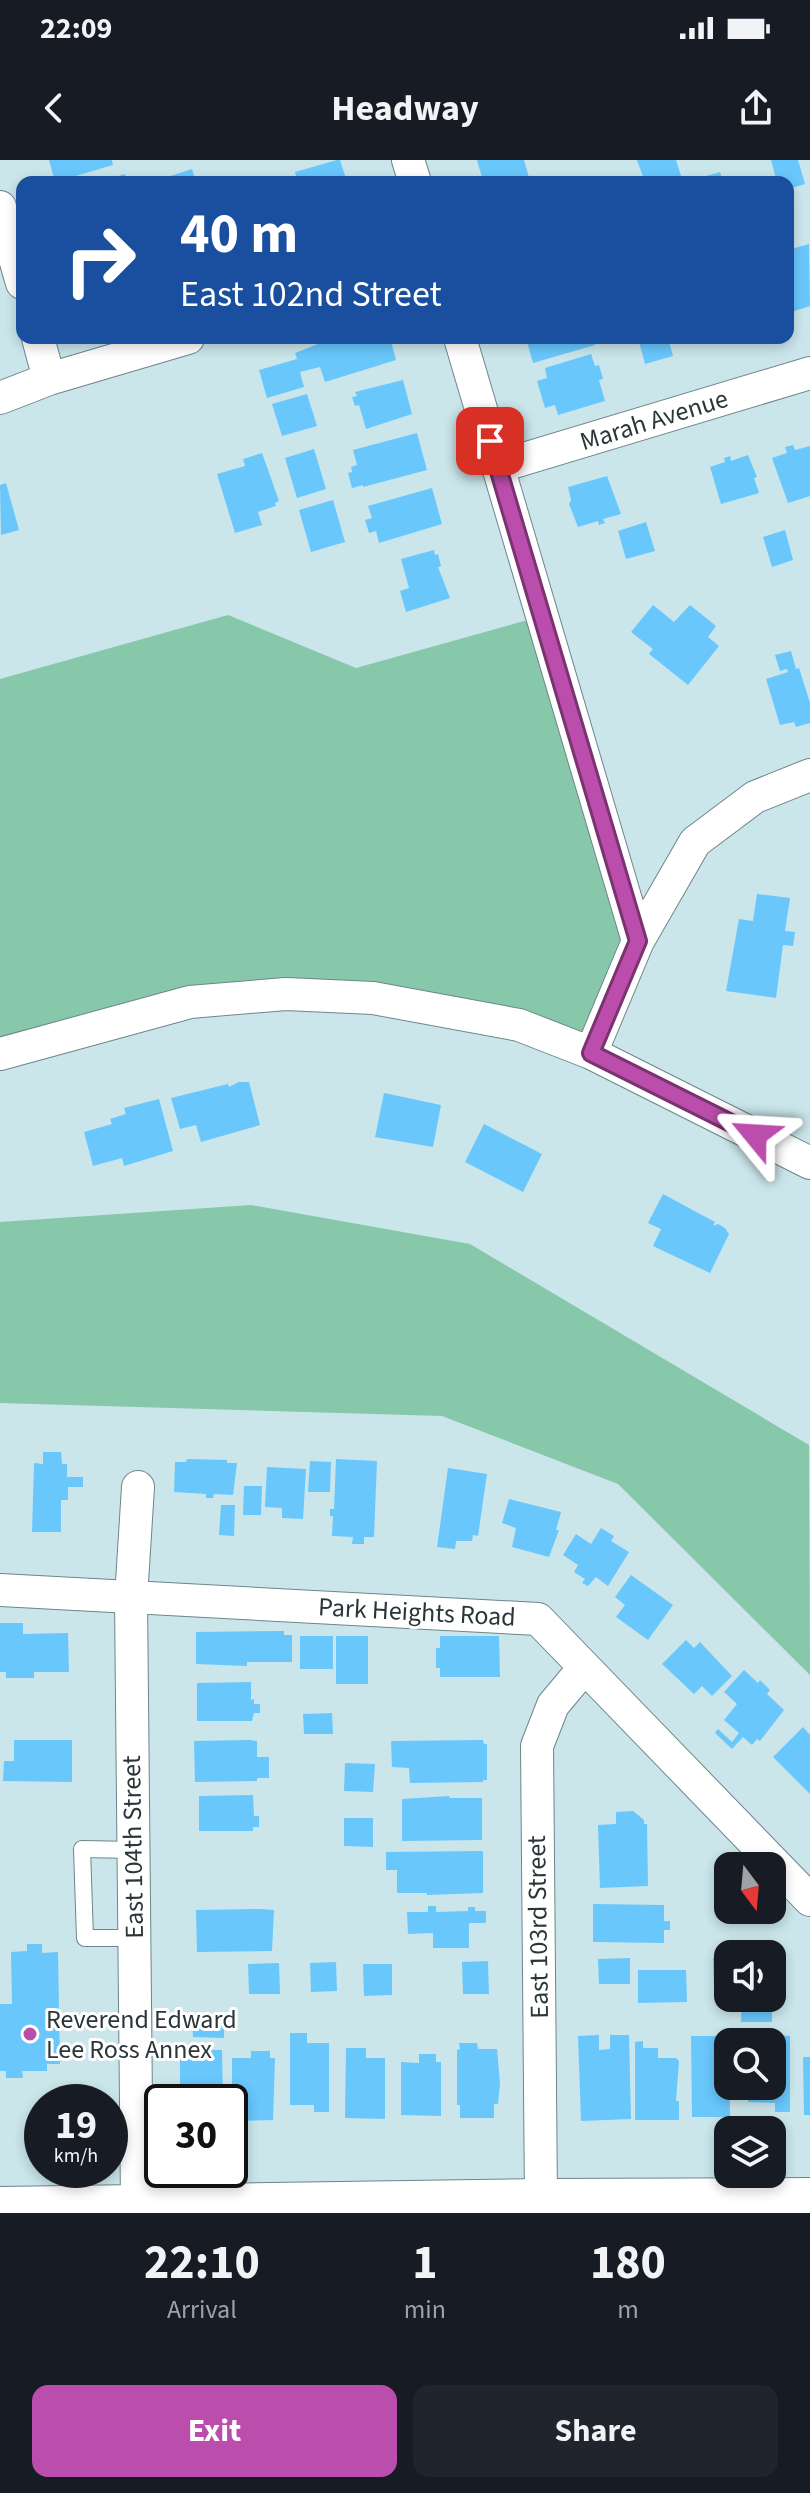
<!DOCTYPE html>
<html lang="en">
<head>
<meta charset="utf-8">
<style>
	body { margin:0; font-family:"Source Sans 3",sans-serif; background:#20242c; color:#f1f3f6; height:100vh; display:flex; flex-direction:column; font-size:30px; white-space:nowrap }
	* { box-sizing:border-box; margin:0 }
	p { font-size:26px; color:#9ea1a6 }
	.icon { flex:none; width:44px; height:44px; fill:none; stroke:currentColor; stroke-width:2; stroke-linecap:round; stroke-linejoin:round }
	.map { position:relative; height:2053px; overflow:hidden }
	.details { display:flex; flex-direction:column; background:#171b24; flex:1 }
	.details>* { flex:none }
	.top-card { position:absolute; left:16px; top:16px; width:778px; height:168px; border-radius:16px; box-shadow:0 4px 12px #0003; background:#1a4fa0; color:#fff; overflow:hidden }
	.needle { width:52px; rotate:164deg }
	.tools { position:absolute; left:714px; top:1692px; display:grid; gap:16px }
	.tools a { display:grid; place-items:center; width:72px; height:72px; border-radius:16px; background:#171b24; box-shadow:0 4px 12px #0003; font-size:40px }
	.speed { position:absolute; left:24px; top:1924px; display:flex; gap:16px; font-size:40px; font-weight:700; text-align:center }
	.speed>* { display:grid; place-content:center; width:104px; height:104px; border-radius:50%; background:#171b24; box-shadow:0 4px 12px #0003; line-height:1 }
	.speed small { font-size:20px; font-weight:400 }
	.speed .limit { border:4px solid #111; border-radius:12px; background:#fff; color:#111 }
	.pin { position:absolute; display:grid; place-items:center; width:68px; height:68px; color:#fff; margin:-34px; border-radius:16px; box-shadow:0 4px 12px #0006 }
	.me { position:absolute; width:88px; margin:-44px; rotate:297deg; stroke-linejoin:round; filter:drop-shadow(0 0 6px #0008) }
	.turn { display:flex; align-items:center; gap:28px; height:168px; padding:0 32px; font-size:36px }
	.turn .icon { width:104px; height:104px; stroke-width:2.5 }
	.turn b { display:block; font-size:56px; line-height:68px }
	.eta { display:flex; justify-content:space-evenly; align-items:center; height:136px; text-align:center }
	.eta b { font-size:48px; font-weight:700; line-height:56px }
	.button { display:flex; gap:16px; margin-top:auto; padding:16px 32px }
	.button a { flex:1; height:92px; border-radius:16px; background:#bb4ead; color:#fff; font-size:32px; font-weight:700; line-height:92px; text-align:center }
	.button a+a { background:#20242c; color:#f1f3f6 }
	.status { display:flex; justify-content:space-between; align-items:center; height:56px; padding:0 40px; background:#171b24; direction:ltr }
	.status svg { height:22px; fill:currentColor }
	header { display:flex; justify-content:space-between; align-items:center; height:104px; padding:0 32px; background:#171b24; font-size:36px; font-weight:700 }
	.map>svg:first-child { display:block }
	.green { fill:#86c8a9 }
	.building { fill:#69c7fc }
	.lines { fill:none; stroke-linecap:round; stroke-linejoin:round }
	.service-casing { stroke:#6d868b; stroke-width:18 }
	.minor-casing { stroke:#6d868b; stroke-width:34 }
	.primary-casing { stroke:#6d868b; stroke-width:46 }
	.service { stroke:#fff; stroke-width:16 }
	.minor { stroke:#fff; stroke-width:32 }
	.primary { stroke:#fff; stroke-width:44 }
	.route-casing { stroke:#7a3370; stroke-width:20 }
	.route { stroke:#bb4ead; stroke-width:14 }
	.poi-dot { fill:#bb4ead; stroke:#fff; stroke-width:3 }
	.labels { text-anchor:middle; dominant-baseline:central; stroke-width:6; stroke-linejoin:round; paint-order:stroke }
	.street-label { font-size:26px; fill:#2b3638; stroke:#fff }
	.poi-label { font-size:26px; fill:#2b3638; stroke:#fff; text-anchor:start }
</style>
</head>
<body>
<div class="status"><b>22:09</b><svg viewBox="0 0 49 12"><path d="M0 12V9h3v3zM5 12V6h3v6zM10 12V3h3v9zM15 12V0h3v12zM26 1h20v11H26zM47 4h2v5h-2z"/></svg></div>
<header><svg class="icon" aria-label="back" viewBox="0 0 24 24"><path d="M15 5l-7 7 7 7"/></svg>Headway<svg class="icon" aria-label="share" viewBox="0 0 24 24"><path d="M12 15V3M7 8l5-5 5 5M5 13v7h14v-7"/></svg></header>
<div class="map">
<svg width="810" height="2053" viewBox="0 0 810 2053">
	<rect width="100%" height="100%" fill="#cae6eb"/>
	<path class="green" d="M228,455L356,508L542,456L638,781L591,893L286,834L0,894V519Z
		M251,1045L470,1084L809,1285L810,1515L618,1324L442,1256L0,1243V1062Z"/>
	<path class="building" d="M49,0H112L113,5L55,22Z
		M337,0H340L347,22H298L295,12Z
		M477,0H524L530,21L493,22L492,19L483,21Z
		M637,0H676L682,19L672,22H645Z
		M771,0H798L805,24L788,29V22H777Z
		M192,9L196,22H165L164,18Z
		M720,12L723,22H689V21Z
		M125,14L127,22H101V21Z
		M809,84L810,146L788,153V90Z
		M333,178H390L396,200L325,222L320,207L300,212L304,227L267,238L259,210L297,199L295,193Z
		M526,178H593L595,185L533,203Z
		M638,178H668L673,196L645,204Z
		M591,194L595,206L599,205L603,219L599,220L605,241L558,255L555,245L545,248L537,221L547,218L545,208Z
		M403,220L412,254L366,269L359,245L355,246L352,237L357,236L355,232Z
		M307,234L317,266L282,276L272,244Z
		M417,273L427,310L363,327V325L352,328L348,313L352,312L351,307L357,305L353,290Z
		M793,285L795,290L810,286V336L788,343L772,298L787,293L785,287Z
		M314,289L326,329L297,338L285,298Z
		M262,293L279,341L275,343L276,346L258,352L262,365L235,373L217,314L245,306L243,299Z
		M748,295L757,317L754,318L759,333L721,344L710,307L725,302L724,298L730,296L731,301Z
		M607,316L621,354L603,359L605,363L599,365L598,361L578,367L569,344L571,340L568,327Z
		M6,323L19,370L1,375L0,325Z
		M432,328L442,364L379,383L376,371L369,373L365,360L372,358L368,346Z
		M333,340L345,382L311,392L299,350Z
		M646,362L655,391L626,399L618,371Z
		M785,370L793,400L772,407L763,377Z
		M434,390L435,395L438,394L441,406L438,407L450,438L406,452L400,431L409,428L401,399Z
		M653,445L674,462L690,445L716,466L708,477L719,486L688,525L649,494L653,489L631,472Z
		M791,491L796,509L799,508L810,543V563L796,567L794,562L780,565L766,519L788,512L787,509L780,511L775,495Z
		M757,734L790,738L785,771L795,772L793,786L783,785L776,838L726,831L739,759L753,761Z
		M239,922H249L260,965L201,982L196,965L180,969L171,938L228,924L229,927Z
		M384,933L441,945L433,987L375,977Z
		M159,939L173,991L124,1006L122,998L93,1006L84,972L112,964L110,959L126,954L124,948Z
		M484,964L542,994L523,1032L465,1002Z
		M663,1034L715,1062L713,1066L718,1064L725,1068L729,1074L710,1113L653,1086L661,1069L648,1063Z
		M43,1292H61L62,1304H67V1317H83V1327H68V1340H61V1372H32L34,1303L43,1304Z
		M187,1299L227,1300V1303H237L233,1335L214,1334L213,1338H206V1334L174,1332L175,1302H186Z
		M336,1299L377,1301L374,1377H364V1384H352L353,1377L332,1376L333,1356H330V1349H334Z
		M310,1301L331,1302L330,1332H308Z
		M267,1307L306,1309L303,1359L282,1358V1348L265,1347Z
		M448,1308L487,1314L478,1376L473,1375L472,1381H456L455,1389L437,1387Z
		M244,1326H262L261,1355H243Z
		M509,1339L561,1352L556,1370H559L549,1397L512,1387L516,1368L502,1363Z
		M221,1345H235L234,1376L219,1375Z
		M601,1368L614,1376L611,1381L629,1392L608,1426L596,1417L588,1426L582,1423L585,1419L574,1412L578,1405L563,1395L576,1374L591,1384Z
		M631,1415L673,1445L648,1480L616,1457L625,1445L615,1437Z
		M0,1463H23V1474L68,1473L69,1512H34V1518H6V1512H0Z
		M284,1471V1475H292V1502H247V1506L196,1504V1472Z
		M300,1476H333V1509H300Z
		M336,1476H368V1524H336Z
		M440,1476H499L500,1517H440V1508H436V1488H440Z
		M686,1480L694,1488L700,1482L732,1516L712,1536L702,1526L694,1534L662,1504Z
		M744,1510L758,1523L760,1520L770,1530L767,1534L784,1550L760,1581L757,1579L752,1585L743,1577L732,1589L715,1573L718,1569L732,1582L739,1573L724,1560L737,1544L724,1532Z
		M251,1522V1540L254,1539V1544H260V1553H254L252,1561H197V1523Z
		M332,1553L333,1574H304L303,1554Z
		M803,1567L810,1575V1634L773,1597Z
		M14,1580H72V1622L3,1621L4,1601H14Z
		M249,1580L257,1581V1597H269V1618H257V1621L195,1622L194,1581Z
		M483,1580L484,1584H487V1620H483V1622L410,1623L409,1608L392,1607L391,1581Z
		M345,1603L375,1604L373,1632L344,1631Z
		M253,1635L254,1656H259V1667H253V1671H199V1636Z
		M449,1636L450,1638H482V1680L402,1681V1639Z
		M633,1651L644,1660V1664H647L648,1726L600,1728L598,1665L616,1664V1652Z
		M344,1658H373V1687L344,1686Z
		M483,1691V1733L427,1735V1733H397V1710H386V1692Z
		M593,1744L664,1745V1761H670V1770H664V1783L593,1782Z
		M428,1746H436V1752L468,1751V1747H475V1751H486V1763H469V1788H433V1773L408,1774L407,1752H428Z
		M260,1749L274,1750L272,1791L197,1792L196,1750Z
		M27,1784H42V1793L58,1792L60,1904H47V1911H22L23,1918H6V1911H0V1844H12L11,1792L27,1791Z
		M630,1798V1824H599L598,1799Z
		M713,1798H728V1829H714Z
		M488,1801L489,1834H463L462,1802Z
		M336,1802L337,1831L311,1832L310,1803Z
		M279,1803L280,1834H249L248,1804Z
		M363,1804H392V1835L364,1836Z
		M638,1810H686L687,1842L638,1843Z
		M742,1838H772V1862H741Z
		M195,1858H224V1878L193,1877L192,1859Z
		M765,1870H777V1875L790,1876V1952H775V1943L748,1942V1926H772V1882H749V1876H765Z
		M290,1873H307V1883H329V1952H314V1945H290Z
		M599,1875V1890L610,1889V1875H629L631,1959L581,1961L578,1876Z
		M691,1876H729L730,1957H692Z
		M643,1881V1888H658V1898H676L679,1901L676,1941H679V1960H635V1882Z
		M459,1883H477L478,1889H497L500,1923L498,1944H494V1958H460V1945H457V1890L460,1889Z
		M346,1888H366V1898H385V1959L345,1958Z
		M180,1890H222L223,1942H180Z
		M251,1891H270V1898H275L273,1960L232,1961V1898H251Z
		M419,1894H436V1902H441V1956L401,1955V1902L419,1903Z
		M803,1897H810V1955H804Z"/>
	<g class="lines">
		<defs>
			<path id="service" d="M133,1690L82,1689L85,1778H134"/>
			<path id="minor" d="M408,0L415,22
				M0,47L22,123
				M38,178L49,219
				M460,178L638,781
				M0,238L49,219L188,178
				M497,307L810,213
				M591,893L638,781L695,682L755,637L810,615
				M0,894L190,842L286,834L373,838L519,865L591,893L810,1003
				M0,1430L538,1459L810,1740
				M541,2041L537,1586L553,1545L584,1508
				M137,2046L131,1438L138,1327"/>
			<path id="primary" d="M0,2049L541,2041L810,2040"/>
		</defs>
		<use href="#service" class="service-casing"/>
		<use href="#minor" class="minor-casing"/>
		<use href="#primary" class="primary-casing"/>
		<use href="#service" class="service"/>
		<use href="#minor" class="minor"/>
		<use href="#primary" class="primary"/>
	</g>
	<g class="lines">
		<defs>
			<path id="route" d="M490,281L638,781L591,893L755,975"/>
		</defs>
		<use href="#route" class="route-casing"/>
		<use href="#route" class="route"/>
	</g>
	<circle class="poi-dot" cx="30" cy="1874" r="8"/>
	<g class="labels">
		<g class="street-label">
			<text transform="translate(654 260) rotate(-17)">Marah Avenue</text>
			<text transform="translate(417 1452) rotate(3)">Park Heights Road</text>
			<text transform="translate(133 1687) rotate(-91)">East 104th Street</text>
			<text transform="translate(538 1767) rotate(-91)">East 103rd Street</text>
		</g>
		<g class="poi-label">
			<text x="46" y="1859">Reverend Edward<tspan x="46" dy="30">Lee Ross Annex</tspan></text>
		</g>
	</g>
</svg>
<div class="tools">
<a><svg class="needle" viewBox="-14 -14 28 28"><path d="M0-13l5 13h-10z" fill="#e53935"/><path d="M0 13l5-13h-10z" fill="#9ea1a6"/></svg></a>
<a><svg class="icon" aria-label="sound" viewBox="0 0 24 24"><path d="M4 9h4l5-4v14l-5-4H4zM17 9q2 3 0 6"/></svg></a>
<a><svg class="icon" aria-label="search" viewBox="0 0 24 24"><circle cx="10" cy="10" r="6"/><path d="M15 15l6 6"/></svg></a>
<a><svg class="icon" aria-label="layers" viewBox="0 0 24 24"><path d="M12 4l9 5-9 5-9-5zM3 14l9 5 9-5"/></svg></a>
</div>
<div class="speed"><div>19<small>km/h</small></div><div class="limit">30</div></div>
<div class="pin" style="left:490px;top:281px;background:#d93025"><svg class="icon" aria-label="arrive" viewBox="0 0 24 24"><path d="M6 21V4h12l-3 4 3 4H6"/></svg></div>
<svg class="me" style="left:755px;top:975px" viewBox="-20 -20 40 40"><path d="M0-17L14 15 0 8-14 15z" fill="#bb4ead" stroke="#fff" stroke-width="4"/></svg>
<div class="top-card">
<div class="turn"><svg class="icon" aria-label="right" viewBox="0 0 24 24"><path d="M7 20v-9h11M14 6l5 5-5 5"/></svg><div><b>40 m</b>East 102nd Street</div></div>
</div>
</div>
<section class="details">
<div class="eta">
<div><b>22:10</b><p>Arrival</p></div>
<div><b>1</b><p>min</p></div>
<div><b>180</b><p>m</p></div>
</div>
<div class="button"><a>Exit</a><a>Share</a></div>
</section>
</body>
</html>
